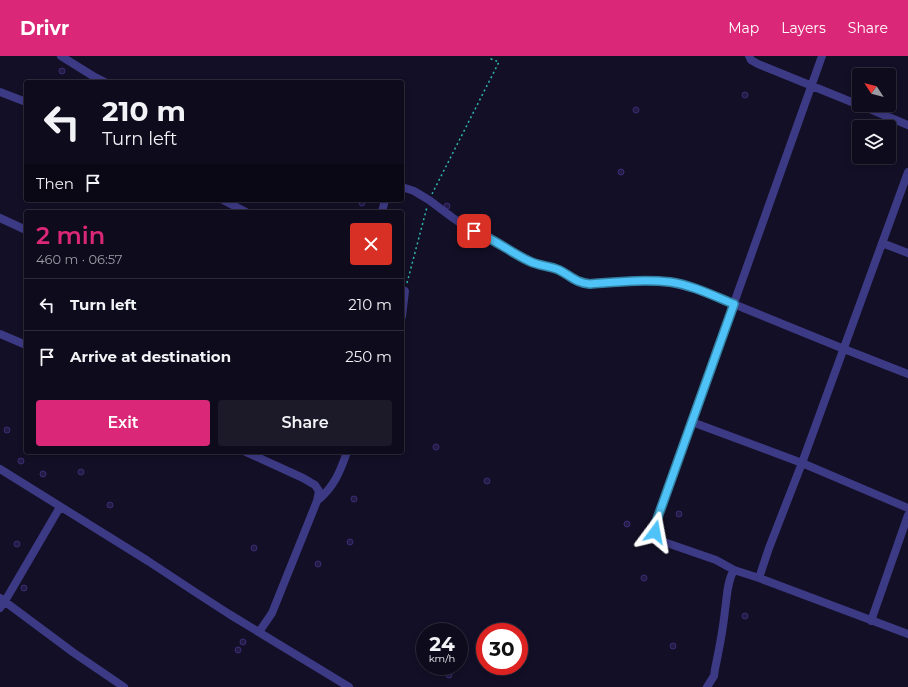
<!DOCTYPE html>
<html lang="en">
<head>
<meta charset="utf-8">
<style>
	body { margin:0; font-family:Montserrat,sans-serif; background:#1c1929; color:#f1f3f6; height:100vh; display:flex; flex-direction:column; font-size:15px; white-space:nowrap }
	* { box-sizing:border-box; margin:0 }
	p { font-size:13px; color:#9b9ba3 }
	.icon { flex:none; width:22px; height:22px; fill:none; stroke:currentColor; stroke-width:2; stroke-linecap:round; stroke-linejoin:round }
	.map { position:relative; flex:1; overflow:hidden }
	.drawer { position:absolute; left:24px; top:154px; width:380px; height:244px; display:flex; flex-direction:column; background:#0e0b1c; border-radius:4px; box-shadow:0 2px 6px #0003,0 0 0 1px #2e2b3b }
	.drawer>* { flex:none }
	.hud { position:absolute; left:24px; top:24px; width:380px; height:122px; border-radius:4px; box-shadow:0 2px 6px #0003,0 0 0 1px #2e2b3b; background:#0e0b1c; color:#f1f3f6; overflow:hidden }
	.needle { width:26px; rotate:306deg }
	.controls { position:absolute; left:852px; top:12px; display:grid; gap:8px }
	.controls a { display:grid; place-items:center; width:44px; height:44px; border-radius:4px; background:#0e0b1c; box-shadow:0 2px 6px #0003,0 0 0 1px #2e2b3b; font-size:20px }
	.speed { position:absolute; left:416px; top:567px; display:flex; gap:8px; font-size:20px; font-weight:700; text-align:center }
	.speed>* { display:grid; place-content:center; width:52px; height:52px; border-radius:50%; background:#0e0b1c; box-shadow:0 2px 6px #0003,0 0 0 1px #2e2b3b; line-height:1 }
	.speed small { font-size:10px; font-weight:400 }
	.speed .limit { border:6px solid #d22; background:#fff; color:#111 }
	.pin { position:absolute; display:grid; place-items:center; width:34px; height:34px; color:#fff; margin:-17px; border-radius:8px; box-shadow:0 2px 6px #0006 }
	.me { position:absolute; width:44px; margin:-22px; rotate:13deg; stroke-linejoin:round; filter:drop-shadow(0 0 3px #0008) }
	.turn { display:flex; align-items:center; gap:14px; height:84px; padding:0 12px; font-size:18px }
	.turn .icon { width:52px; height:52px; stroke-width:2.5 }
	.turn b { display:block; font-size:28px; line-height:34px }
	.then { display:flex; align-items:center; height:38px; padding:0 12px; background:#0003; gap:8px; font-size:15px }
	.round { display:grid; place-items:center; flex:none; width:42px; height:42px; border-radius:4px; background:#1c1929 }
	.overview { display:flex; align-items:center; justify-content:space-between; height:68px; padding:0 12px }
	h1 { font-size:24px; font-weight:600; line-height:30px; color:#db2777 }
	.primary-button { display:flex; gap:8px; margin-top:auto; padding:8px 12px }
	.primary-button a { flex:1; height:46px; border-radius:4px; background:#db2777; color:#fff; font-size:16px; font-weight:600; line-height:46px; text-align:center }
	.primary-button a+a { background:#1c1929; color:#f1f3f6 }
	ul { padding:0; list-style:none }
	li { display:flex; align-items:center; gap:12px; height:52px; padding:0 12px; border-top:1px solid #2e2b3b }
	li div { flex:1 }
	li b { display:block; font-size:15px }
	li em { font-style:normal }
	header { display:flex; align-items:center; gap:24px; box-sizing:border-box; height:56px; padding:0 20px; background:#db2777; color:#fff }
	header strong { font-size:19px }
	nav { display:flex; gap:22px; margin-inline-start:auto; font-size:14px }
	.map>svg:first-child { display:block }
	.building { fill:#241b47; stroke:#3b2d73 }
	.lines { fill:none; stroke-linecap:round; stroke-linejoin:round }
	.path { stroke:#2fb8b0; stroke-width:1.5; stroke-dasharray:2 3; stroke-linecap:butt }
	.minor { stroke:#3d3a85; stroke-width:8 }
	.route-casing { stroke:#337fa1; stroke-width:10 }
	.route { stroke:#4fc3f7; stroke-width:7 }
</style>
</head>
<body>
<header>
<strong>Drivr</strong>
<nav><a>Map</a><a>Layers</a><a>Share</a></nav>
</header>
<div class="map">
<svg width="908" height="631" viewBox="0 0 908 631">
	<rect width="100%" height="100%" fill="#130f26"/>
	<path class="building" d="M59 15a3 3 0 1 1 6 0a3 3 0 1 1-6 0Z
		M742 39a3 3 0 1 1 6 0a3 3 0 1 1-6 0Z
		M633 54a3 3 0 1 1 6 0a3 3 0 1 1-6 0Z
		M618 116a3 3 0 1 1 6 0a3 3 0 1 1-6 0Z
		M359 147a3 3 0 1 1 6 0a3 3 0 1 1-6 0Z
		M444 150a3 3 0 1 1 6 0a3 3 0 1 1-6 0Z
		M4 374a3 3 0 1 1 6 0a3 3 0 1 1-6 0Z
		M433 391a3 3 0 1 1 6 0a3 3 0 1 1-6 0Z
		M18 405a3 3 0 1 1 6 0a3 3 0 1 1-6 0Z
		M78 416a3 3 0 1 1 6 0a3 3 0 1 1-6 0Z
		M40 418a3 3 0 1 1 6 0a3 3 0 1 1-6 0Z
		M484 425a3 3 0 1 1 6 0a3 3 0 1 1-6 0Z
		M351 443a3 3 0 1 1 6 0a3 3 0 1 1-6 0Z
		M107 449a3 3 0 1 1 6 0a3 3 0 1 1-6 0Z
		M676 458a3 3 0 1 1 6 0a3 3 0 1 1-6 0Z
		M624 468a3 3 0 1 1 6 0a3 3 0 1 1-6 0Z
		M347 486a3 3 0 1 1 6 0a3 3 0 1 1-6 0Z
		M14 488a3 3 0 1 1 6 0a3 3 0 1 1-6 0Z
		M251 492a3 3 0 1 1 6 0a3 3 0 1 1-6 0Z
		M315 508a3 3 0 1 1 6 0a3 3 0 1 1-6 0Z
		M641 522a3 3 0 1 1 6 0a3 3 0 1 1-6 0Z
		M21 532a3 3 0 1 1 6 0a3 3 0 1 1-6 0Z
		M742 560a3 3 0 1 1 6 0a3 3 0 1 1-6 0Z
		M240 586a3 3 0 1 1 6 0a3 3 0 1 1-6 0Z
		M670 590a3 3 0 1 1 6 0a3 3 0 1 1-6 0Z
		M235 594a3 3 0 1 1 6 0a3 3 0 1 1-6 0Z
		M446 619a3 3 0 1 1 6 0a3 3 0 1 1-6 0Z"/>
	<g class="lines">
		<path class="path" d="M432,138L499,6L491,3L492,0
			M407,227L427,151"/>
		<path class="minor" d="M61,0L93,20L105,26
			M749,0L751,4L758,8L859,49
			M0,36L26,46
			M860,49L908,69
			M402,131L414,135L429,144L453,162L463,169L487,180L519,200L531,206L558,213L573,223L584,228H590L625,225H657L672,227L692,232L709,238L844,293L908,318
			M223,144L246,156
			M382,156L385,144
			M0,162L26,174
			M882,187L908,197
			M402,233L405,235L402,260
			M0,278L26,289
			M692,366L802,407L908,452
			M246,396L303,422L315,429L319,435L317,445L272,557L259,576
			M0,413L148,505L195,536L229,558L349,631
			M317,445C334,431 340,416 347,396
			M734,514L716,504L664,486C657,481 654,477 655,469L822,0
			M759,522L769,492L802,407L908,116
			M0,542L74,597L124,631
			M0,552L5,545L60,451
			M871,565L908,459
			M707,631L714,620L715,613C719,594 723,574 725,554C727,541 727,525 734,514L759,522L908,578"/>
	</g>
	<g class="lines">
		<defs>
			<path id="route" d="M474,175C494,183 510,196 529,205C539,210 550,210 559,214C571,220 576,227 590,228C617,226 643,223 670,226C692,229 714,240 734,248L655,469V476"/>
		</defs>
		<use href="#route" class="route-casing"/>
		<use href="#route" class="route"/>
	</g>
</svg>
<div class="controls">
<a><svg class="needle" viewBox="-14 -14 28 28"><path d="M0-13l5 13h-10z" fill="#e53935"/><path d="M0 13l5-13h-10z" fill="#9b9ba3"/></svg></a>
<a><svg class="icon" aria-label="layers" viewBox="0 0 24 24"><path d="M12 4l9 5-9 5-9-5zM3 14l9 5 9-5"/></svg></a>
</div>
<div class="speed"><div>24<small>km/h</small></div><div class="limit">30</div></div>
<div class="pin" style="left:474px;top:175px;background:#d93025"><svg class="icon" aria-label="arrive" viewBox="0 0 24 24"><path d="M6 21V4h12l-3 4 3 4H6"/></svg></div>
<svg class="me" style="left:655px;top:476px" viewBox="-20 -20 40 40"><path d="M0-17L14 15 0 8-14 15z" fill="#4fc3f7" stroke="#fff" stroke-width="4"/></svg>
<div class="hud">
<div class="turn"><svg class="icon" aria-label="left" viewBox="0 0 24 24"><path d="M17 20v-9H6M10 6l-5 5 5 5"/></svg><div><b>210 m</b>Turn left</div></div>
<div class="then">Then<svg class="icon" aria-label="arrive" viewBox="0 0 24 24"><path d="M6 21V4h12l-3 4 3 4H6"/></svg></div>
</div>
<section class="drawer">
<div class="overview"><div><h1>2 min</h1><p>460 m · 06:57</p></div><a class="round" style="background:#d93025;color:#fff"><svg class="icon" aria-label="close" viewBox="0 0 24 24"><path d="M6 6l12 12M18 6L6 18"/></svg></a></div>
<ul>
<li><svg class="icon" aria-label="left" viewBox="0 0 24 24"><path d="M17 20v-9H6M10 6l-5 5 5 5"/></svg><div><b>Turn left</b></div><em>210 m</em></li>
<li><svg class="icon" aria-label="arrive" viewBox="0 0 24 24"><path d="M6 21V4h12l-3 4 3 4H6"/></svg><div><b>Arrive at destination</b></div><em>250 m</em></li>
</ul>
<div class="primary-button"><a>Exit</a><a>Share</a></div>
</section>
</div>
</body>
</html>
